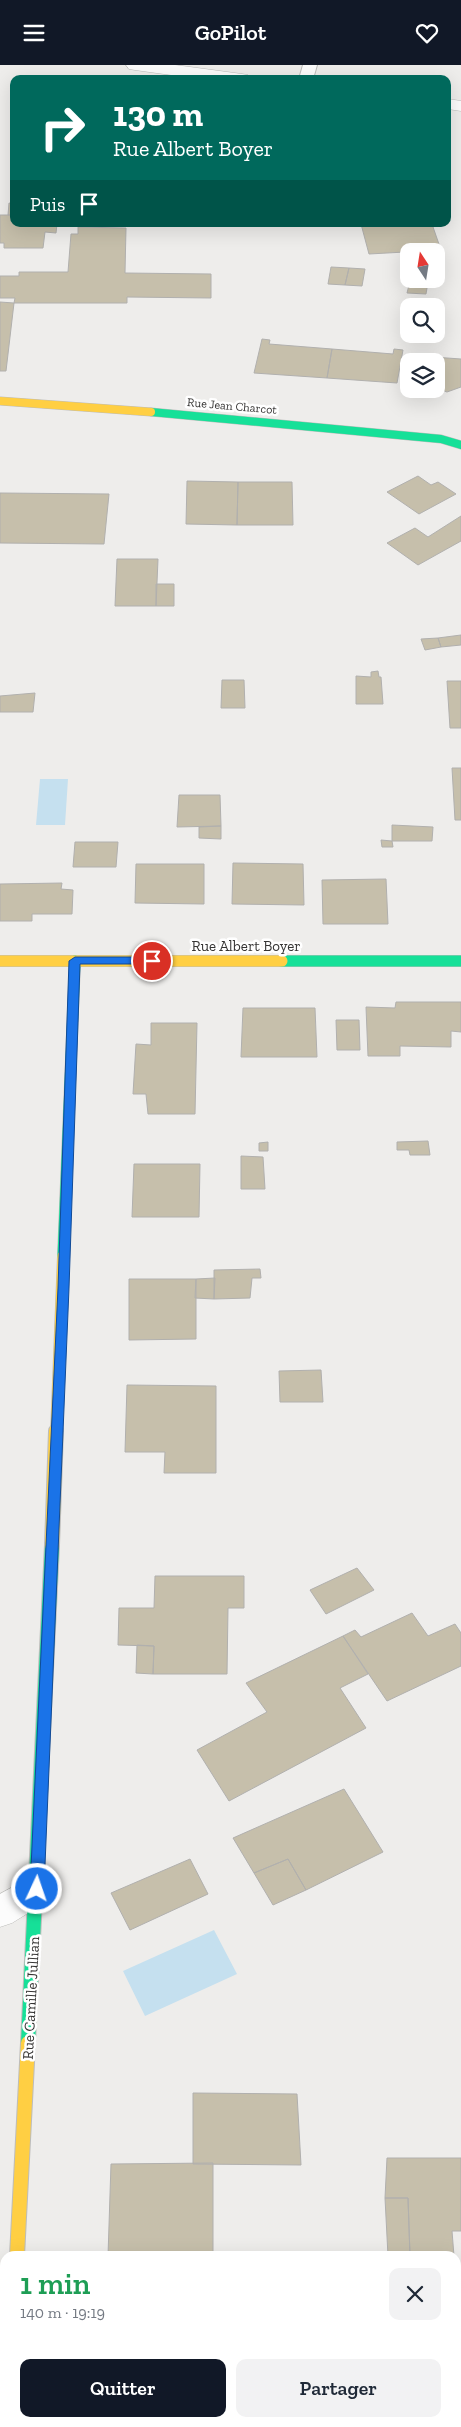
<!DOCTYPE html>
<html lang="fr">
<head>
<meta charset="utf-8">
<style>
	body { margin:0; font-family:"Zilla Slab",serif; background:#f2f2f3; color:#1f2937; height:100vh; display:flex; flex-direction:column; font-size:19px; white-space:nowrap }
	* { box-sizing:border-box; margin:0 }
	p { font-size:16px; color:#747a83 }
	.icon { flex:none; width:28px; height:28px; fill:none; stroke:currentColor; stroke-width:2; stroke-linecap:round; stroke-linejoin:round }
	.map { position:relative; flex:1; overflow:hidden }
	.sheet { position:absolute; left:0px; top:2186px; width:461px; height:176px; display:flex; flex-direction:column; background:#fff; border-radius:15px 15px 0 0; box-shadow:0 5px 20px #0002 }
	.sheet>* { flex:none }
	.hud { position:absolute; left:10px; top:10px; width:441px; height:152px; border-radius:10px; box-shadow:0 5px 20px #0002; background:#00695c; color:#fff; overflow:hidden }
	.needle { width:32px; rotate:348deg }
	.controls { position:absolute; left:400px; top:178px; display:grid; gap:10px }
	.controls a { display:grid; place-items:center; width:45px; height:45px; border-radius:10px; background:#fff; box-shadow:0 5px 20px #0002; font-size:25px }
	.pin { position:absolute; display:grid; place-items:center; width:42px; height:42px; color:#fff; margin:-21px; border:2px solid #fff; border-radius:50%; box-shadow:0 1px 5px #0007 }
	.me { position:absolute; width:55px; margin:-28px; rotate:3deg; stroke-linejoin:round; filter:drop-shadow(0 0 4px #0008) }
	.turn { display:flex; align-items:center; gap:18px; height:105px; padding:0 20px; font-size:22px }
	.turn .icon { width:65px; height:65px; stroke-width:2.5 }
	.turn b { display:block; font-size:35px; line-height:42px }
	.then { display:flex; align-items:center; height:48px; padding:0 20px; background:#0003; gap:10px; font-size:19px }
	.round { display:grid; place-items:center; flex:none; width:52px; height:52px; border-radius:10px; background:#f2f2f3 }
	.head { display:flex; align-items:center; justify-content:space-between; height:85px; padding:0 20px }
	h1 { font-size:30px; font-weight:600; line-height:38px; color:#1e9e55 }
	.primary-button { display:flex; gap:10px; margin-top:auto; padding:10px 20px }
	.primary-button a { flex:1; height:58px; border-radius:10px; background:#111827; color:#fff; font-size:20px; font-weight:600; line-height:58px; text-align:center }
	.primary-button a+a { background:#f2f2f3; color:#1f2937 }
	header { display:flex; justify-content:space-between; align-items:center; height:65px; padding:0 20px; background:#111827; color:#fff; font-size:22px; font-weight:600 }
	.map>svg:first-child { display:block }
	.water { fill:#c5e0ef }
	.building { fill:#c6bfab; stroke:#b1b0ae }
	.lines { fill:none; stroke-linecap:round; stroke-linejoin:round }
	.lane-casing { stroke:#bdbdbb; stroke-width:2 }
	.street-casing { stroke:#bdbdbb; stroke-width:1 }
	.fast-far2-casing { stroke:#bdbdbb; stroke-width:9 }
	.fast-far1-casing { stroke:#bdbdbb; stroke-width:12 }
	.fast-casing { stroke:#bdbdbb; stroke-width:16 }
	.slow-far2-casing { stroke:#bdbdbb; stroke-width:9 }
	.slow-far1-casing { stroke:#bdbdbb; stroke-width:12 }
	.slow-casing { stroke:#bdbdbb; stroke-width:16 }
	.lane { fill:#fcfcfc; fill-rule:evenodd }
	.street { fill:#fcfcfc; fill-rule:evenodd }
	.fast-far2 { stroke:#16e098; stroke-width:8 }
	.fast-far1 { stroke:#16e098; stroke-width:11 }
	.fast { stroke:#16e098; stroke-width:14 }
	.slow-far2 { stroke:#ffcf43; stroke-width:8 }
	.slow-far1 { stroke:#ffcf43; stroke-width:11 }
	.slow { stroke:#ffcf43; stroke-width:14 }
	.route { fill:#1a73e8; stroke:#114b97 }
	.labels { text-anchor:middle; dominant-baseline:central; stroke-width:5; stroke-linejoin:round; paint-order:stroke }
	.far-street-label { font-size:12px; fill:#353433; stroke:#fff }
	.street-label { font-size:15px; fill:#353433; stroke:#fff }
</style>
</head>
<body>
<header><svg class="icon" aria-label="menu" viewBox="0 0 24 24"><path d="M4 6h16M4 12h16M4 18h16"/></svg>GoPilot<svg class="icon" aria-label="heart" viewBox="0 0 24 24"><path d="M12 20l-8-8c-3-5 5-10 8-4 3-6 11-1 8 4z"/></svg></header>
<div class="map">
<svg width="461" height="2362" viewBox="0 0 461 2362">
	<rect width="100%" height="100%" fill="#eeedeb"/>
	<path class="water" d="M40,714H68L65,760H36Z
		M214,1865L237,1909L145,1951L123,1906Z"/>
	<path class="building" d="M9,138L14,139V150H8Z
		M0,150H14V159H57L56,168L45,167L43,183H4V178H0Z
		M361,159H440L433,162L441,185L369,189Z
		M78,162L126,163L125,208L211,209V233L127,232V238H14L15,233H0V211H19V207H68L71,169H78Z
		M331,202L349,203L345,220L328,219Z
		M349,203L365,204L362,221L345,220Z
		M410,216L428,217L426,229L407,228Z
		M0,237L14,238L6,306H0Z
		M262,274L270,275L269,279L332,284L327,313L254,308Z
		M332,284L393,289L394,284L403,285L397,318L327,313Z
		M433,292L461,294V322L447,327L436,323V296H432Z
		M418,411L431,420L438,417L456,429L419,449L387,427Z
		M187,416L238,417L237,460L186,459Z
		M238,417H292L293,460H237Z
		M0,428L109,429L104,479L0,478Z
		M461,451V476L418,500L387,478L415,463L428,472Z
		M117,494H158L156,541H115Z
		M156,519H174V541H156Z
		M461,570V580L441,582L438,573Z
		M438,573L441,582L425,585L421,574Z
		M378,606L379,612H381L383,639H356V611L371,612V607Z
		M222,615H244L245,643H221Z
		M447,616H461V663H450Z
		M35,628L33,647H0V631Z
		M452,703H461V755H455Z
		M179,730H220L221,761L177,762Z
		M392,760L433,762L432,776H392Z
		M221,761V774L199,773V762Z
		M381,775L392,776L393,782H382Z
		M75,777H118L116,802H73Z
		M233,798L303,799L304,840L232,839Z
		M136,799H204V839L135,838Z
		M386,814L388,859H323L322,815Z
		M62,818L61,824L73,825L72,849H32V856H0V819Z
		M396,937H461V967L451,966V982L400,981V991H368L366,942L395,943Z
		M243,943H315L317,992H241Z
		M336,955H359L360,985H337Z
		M151,958H197L195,1049H148L146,1029H133L136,979L151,980Z
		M428,1076L430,1090H410L409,1085H397V1077Z
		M268,1077V1086H259V1078Z
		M241,1091L263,1092L265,1124H241Z
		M134,1099H200L199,1152H132Z
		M260,1204L261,1213H252L250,1233L214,1234V1205Z
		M215,1213L214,1234L195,1233L196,1214Z
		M129,1214H196V1274L129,1275Z
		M321,1305L323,1337H280L279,1306Z
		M127,1320L216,1321V1408H164L165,1387H125Z
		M357,1503L374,1525L326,1549L310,1525Z
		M155,1511H244V1543H228L227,1609H153L154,1581L118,1580L119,1543H154Z
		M412,1548L428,1571L455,1559L461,1568V1601L387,1636L343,1571L355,1565L361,1572Z
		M343,1571L368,1609L340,1623L366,1663L229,1736L197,1685L267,1647L246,1618Z
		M137,1580L154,1581L153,1609L136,1608Z
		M344,1724L383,1787L306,1825L288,1794L254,1808L233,1773Z
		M190,1794L208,1829L130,1865L111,1828Z
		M288,1794L306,1825L273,1840L254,1808Z
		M193,2028L297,2029L301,2100L193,2099Z
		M387,2093H461V2166H452L454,2191H410L408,2133H385Z
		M213,2098V2191H108L111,2099Z
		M385,2133H408L410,2191H388Z
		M86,2358H175V2362H86Z"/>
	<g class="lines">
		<defs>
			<path id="lane" d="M303,0H317L313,14H299Z"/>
			<path id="street" d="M126,0H175L242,9L248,10L251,14H200L135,5L129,4Z
				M448,34L461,36V46L448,44Z
				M37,1809L49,1813L53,1824L49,1835L12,1858L0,1862V1829Z
				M461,2315V2356L457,2357L456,2362H416L418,2358H456V2317Z
				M5,2340V2358H27L26,2362H0V2343Z"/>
			<path id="fast-far2" d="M151,347L441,374L461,380"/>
			<path id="fast-far1" d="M282,896H461
				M63,1191L75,896"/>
			<path id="fast" d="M28,1978L52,1480"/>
			<path id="slow-far2" d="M0,336L151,347"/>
			<path id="slow-far1" d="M0,896H282
				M56,1368L63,1191"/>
			<path id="slow" d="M52,1480L56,1366
				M17,2191L28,1978"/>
		</defs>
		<use href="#lane" class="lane-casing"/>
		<use href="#street" class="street-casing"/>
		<use href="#fast-far2" class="fast-far2-casing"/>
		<use href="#fast-far1" class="fast-far1-casing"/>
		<use href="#fast" class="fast-casing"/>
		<use href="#slow-far2" class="slow-far2-casing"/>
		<use href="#slow-far1" class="slow-far1-casing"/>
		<use href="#slow" class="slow-casing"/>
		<use href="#lane" class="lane"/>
		<use href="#street" class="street"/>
		<use href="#fast-far2" class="fast-far2"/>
		<use href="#fast-far1" class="fast-far1"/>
		<use href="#fast" class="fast"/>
		<use href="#slow-far2" class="slow-far2"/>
		<use href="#slow-far1" class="slow-far1"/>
		<use href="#slow" class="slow"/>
	</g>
	<path class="route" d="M75,892H152L157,896L152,899H80L69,1223L44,1824L42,1829L37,1831L32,1829L30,1824L58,1223L69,896Z"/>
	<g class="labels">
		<g class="far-street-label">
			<text transform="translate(232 341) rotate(5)">Rue Jean Charcot</text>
		</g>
		<g class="street-label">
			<text x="246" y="881">Rue Albert Boyer</text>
			<text transform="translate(31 1933) rotate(-87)">Rue Camille Jullian</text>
		</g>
	</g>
</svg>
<div class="controls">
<a><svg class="needle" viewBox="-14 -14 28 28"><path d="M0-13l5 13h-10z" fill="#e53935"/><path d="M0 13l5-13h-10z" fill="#747a83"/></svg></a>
<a><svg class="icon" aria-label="search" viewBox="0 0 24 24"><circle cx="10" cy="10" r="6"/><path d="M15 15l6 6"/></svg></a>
<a><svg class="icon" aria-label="layers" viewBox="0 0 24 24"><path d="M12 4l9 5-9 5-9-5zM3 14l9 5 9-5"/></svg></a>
</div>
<div class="pin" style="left:152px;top:896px;background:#d93025"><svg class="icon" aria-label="arrive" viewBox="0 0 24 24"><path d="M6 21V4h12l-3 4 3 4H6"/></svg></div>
<svg class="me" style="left:37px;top:1824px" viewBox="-20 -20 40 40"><circle r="17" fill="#1a73e8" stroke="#fff" stroke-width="3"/><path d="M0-11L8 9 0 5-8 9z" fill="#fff"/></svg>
<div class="hud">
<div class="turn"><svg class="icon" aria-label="right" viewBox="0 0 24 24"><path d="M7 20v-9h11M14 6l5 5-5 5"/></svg><div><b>130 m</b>Rue Albert Boyer</div></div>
<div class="then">Puis<svg class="icon" aria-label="arrive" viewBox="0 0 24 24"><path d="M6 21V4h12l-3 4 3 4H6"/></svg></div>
</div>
<section class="sheet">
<div class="head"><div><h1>1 min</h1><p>140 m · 19:19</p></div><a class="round"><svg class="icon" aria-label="close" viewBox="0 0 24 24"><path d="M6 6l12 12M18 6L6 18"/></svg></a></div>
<div class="primary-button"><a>Quitter</a><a>Partager</a></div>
</section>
</div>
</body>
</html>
